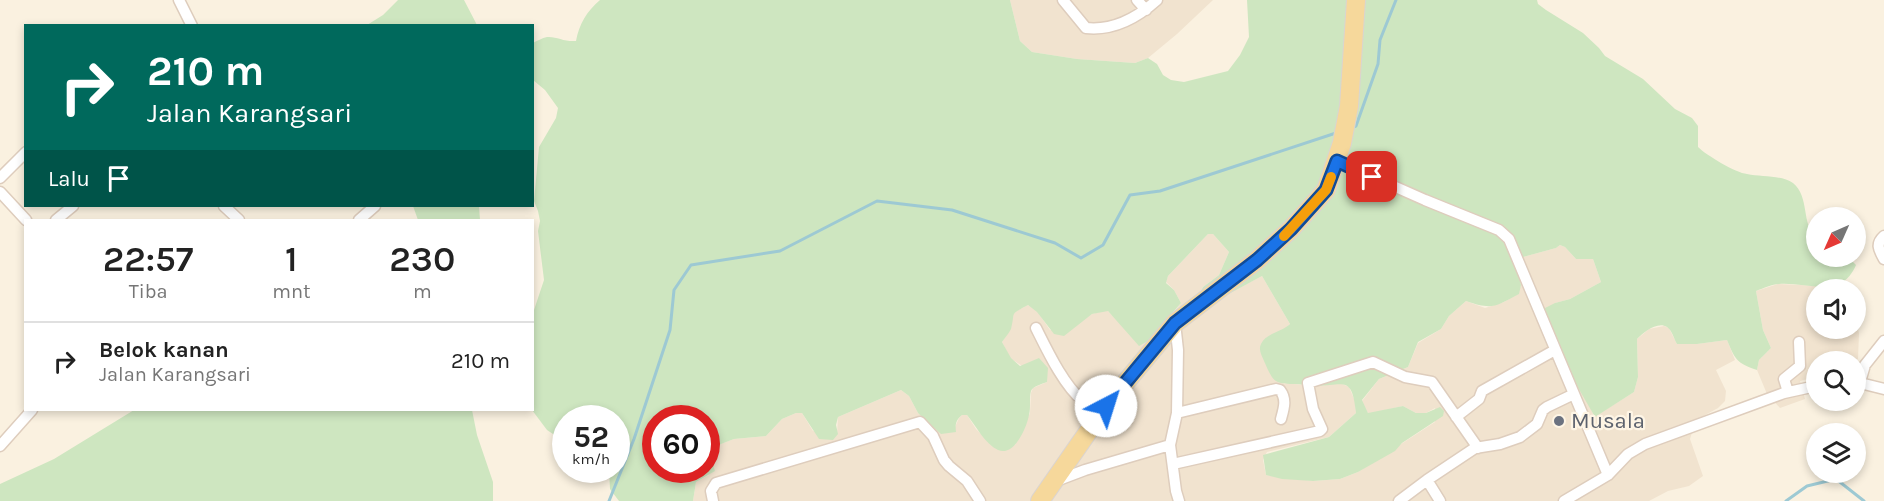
<!DOCTYPE html>
<html lang="id">
<head>
<meta charset="utf-8">
<style>
	body { margin:0; font-family:Karla,sans-serif; background:#f2f2f2; color:#222; height:100vh; display:flex; flex-direction:column; font-size:22px; white-space:nowrap }
	* { box-sizing:border-box; margin:0 }
	p { font-size:20px; color:#767676 }
	.icon { flex:none; width:33px; height:33px; fill:none; stroke:currentColor; stroke-width:2; stroke-linecap:round; stroke-linejoin:round }
	.map { position:relative; flex:1; overflow:hidden }
	.sheet { position:absolute; left:24px; top:219px; width:510px; height:192px; display:flex; flex-direction:column; background:#fff; border-radius:0px; box-shadow:0 3px 9px #0003 }
	.sheet>* { flex:none }
	.banner { position:absolute; left:24px; top:24px; width:510px; height:183px; border-radius:0px; box-shadow:0 3px 9px #0003; background:#00695c; color:#fff; overflow:hidden }
	.needle { width:39px; rotate:225deg }
	.buttons { position:absolute; left:1806px; top:207px; display:grid; gap:12px }
	.buttons a { display:grid; place-items:center; width:60px; height:60px; border-radius:50%; background:#fff; box-shadow:0 3px 9px #0003; font-size:30px }
	.speed { position:absolute; left:552px; top:405px; display:flex; gap:12px; font-size:30px; font-weight:700; text-align:center }
	.speed>* { display:grid; place-content:center; width:78px; height:78px; border-radius:50%; background:#fff; box-shadow:0 3px 9px #0003; line-height:1 }
	.speed small { font-size:15px; font-weight:400 }
	.speed .limit { border:9px solid #d22; background:#fff; color:#111 }
	.pin { position:absolute; display:grid; place-items:center; width:51px; height:51px; color:#fff; margin:-26px; border-radius:12px; box-shadow:0 3px 9px #0006 }
	.me { position:absolute; width:66px; margin:-33px; rotate:40deg; stroke-linejoin:round; filter:drop-shadow(0 0 4px #0008) }
	.turn { display:flex; align-items:center; gap:21px; height:126px; padding:0 24px; font-size:27px }
	.turn .icon { width:78px; height:78px; stroke-width:2.5 }
	.turn b { display:block; font-size:42px; line-height:51px }
	.then { display:flex; align-items:center; height:57px; padding:0 24px; background:#0003; gap:12px; font-size:22px }
	.eta { display:flex; justify-content:space-evenly; align-items:center; height:102px; text-align:center }
	.eta b { font-size:36px; font-weight:600; line-height:42px }
	ul { padding:0; list-style:none }
	li { display:flex; align-items:center; gap:18px; height:78px; padding:0 24px; border-top:2px solid #e0e0e0 }
	li div { flex:1 }
	li b { display:block; font-size:22px }
	li em { font-style:normal }
	.map>svg:first-child { display:block }
	.residential { fill:#f1e3cf }
	.green { fill:#cee6c0; fill-rule:evenodd }
	.lines { fill:none; stroke-linecap:round; stroke-linejoin:round }
	.stream { stroke:#9dc9d3; stroke-width:3 }
	.street-casing { stroke:#decdbd; stroke-width:13 }
	.primary-casing { stroke:#dad4d0; stroke-width:20 }
	.street { stroke:#fff; stroke-width:10 }
	.primary { stroke:#f6d89b; stroke-width:18 }
	.route-casing { stroke:#114b97; stroke-width:15 }
	.route { stroke:#1a73e8; stroke-width:10 }
	.slow { stroke:#f59e0b; stroke-width:10 }
	.worship-dot { fill:#6b7280; stroke:#fef5e5; stroke-width:2 }
	.labels { text-anchor:middle; dominant-baseline:central; stroke-width:4.5; stroke-linejoin:round; paint-order:stroke }
	.worship-label { font-size:22px; fill:#5b616d; stroke:#fef5e5; text-anchor:start }
</style>
</head>
<body>
<div class="map">
<svg width="1884" height="501" viewBox="0 0 1884 501">
	<rect width="100%" height="100%" fill="#faf1e0"/>
	<path class="residential" d="M1010,0H1213L1177,34L1148,58L1135,63L1077,59L1032,52L1020,41Z
		M1208,234H1213L1229,252L1219,275L1203,287L1201,291L1212,302L1262,276L1290,324L1284,330L1266,338L1282,383L1318,386L1340,383L1349,387L1355,401L1356,413L1329,437L1267,452L1263,460L1266,475L1313,481L1340,479L1358,472L1435,422V408L1426,413H1416L1403,406L1372,413H1368L1362,401L1379,379L1408,367L1418,343L1441,329L1449,316L1466,301L1485,308L1504,302L1518,294L1521,285L1517,267L1523,257L1556,248L1560,245L1565,247L1576,259H1593L1601,282L1570,299L1555,303L1594,417L1634,392L1638,377L1637,339L1649,329L1664,326L1669,328L1677,344H1697L1727,340L1735,360L1716,370L1726,391L1725,401L1718,408L1696,420L1690,439L1703,476L1689,486L1668,491L1649,501H693L696,482L709,475L707,449L734,439L766,436L782,419L796,413H802L813,431L837,434L838,417L901,390L909,396L918,413L955,427L959,418L962,415H967L976,429L994,447L1015,445L1030,413L1031,393L1033,388L1047,382L1010,358L1002,342L1010,330L1011,319L1014,312L1028,305L1037,311L1050,330L1083,320L1092,314L1103,311H1108L1112,315L1167,320L1181,303L1174,290L1166,282L1168,276Z
		M1778,284L1822,286L1845,285L1847,289L1816,290V328H1856V321L1859,333L1858,359L1853,361L1816,362V377L1800,381L1805,399L1780,408L1767,394L1757,370L1759,360L1771,348L1763,330L1756,291Z"/>
	<path class="green" d="M398,0H464L477,25H367L383,15Z
		M600,0H1010L1020,41L1032,52L1077,59L1135,63L1148,58L1157,64L1163,75L1171,80L1184,82L1228,71L1240,55L1249,37L1247,0H1537L1538,4L1546,10L1583,33L1599,48L1605,56L1643,79L1675,109L1692,118L1698,126V147C1706,155 1736,173 1747,174C1761,177 1781,175 1793,183C1810,197 1801,224 1816,238V256L1848,257L1856,265C1841,300 1809,282 1779,284C1772,284 1764,288 1756,291L1763,330L1771,348L1759,360L1757,370C1736,363 1735,359 1727,340L1697,344H1677C1674,339 1672,330 1667,327C1657,321 1643,333 1637,339L1638,377L1634,392L1595,417L1569,372L1543,309L1555,303L1570,299L1601,282L1593,259H1576L1565,247L1560,245L1556,248L1523,257L1517,267L1521,285L1519,294C1495,307 1492,310 1466,301L1449,316L1441,329L1418,342L1408,367L1379,379L1362,400L1368,413L1403,406L1416,413H1426L1440,407L1444,411L1443,416L1402,443L1395,451L1358,472L1340,479L1313,481L1282,479L1266,475L1263,455L1329,437L1356,413C1352,376 1345,385 1317,386C1309,386 1301,384 1294,384C1288,384 1281,384 1276,381C1270,377 1267,367 1264,361C1262,356 1258,350 1261,344C1266,333 1282,332 1290,324L1262,276L1212,303L1201,291L1203,287L1219,275L1229,252L1213,234H1208L1168,276L1166,283L1174,290L1181,303L1148,341L1139,346L1108,311L1092,314L1064,336L1054,334L1037,312L1028,305C1008,316 1016,311 1011,329C1009,333 1005,338 1002,342L1011,358L1020,366L1039,358L1048,368L1047,382C1042,384 1033,386 1031,391C1029,398 1031,407 1029,415C1027,426 1015,457 998,450C985,444 976,426 967,415H962C956,420 955,424 956,432L941,434L918,413L909,396L901,390L838,417L836,425L838,434L833,440L819,439L802,413H796L782,419L766,436L734,439L708,449L715,471L696,482L693,501H619L610,489L609,470H616V418H566L565,442L547,430L532,410L533,313L544,280L538,231L540,221L538,211L534,201L539,147L556,118L558,108L545,90L533,80V43C537,41 542,38 547,37C556,36 564,42 576,41C579,24 587,11 600,0ZM656,418H706V470H656Z
		M413,206H479L480,220H418Z
		M134,410H472L477,435L493,482V501H0V484L54,459Z"/>
	<g class="lines">
		<path class="stream" d="M1351,128L1356,126L1378,64L1380,40L1396,0
			M609,501L634,439L670,330L674,290L691,265L780,251L877,201L952,210L1055,243L1081,258L1103,245L1130,195L1160,191L1339,132
			M1786,501L1807,486L1836,479L1864,501"/>
		<defs>
			<path id="street" d="M179,0L192,26
				M1063,0L1086,28C1114,31 1137,18 1157,0
				M1137,0L1146,10
				M1337,161L1425,200L1499,230L1509,239L1608,475
				M0,178L26,152
				M0,192L26,220
				M224,206L239,220
				M56,220L73,206
				M359,220L375,206
				M1884,236C1875,244 1879,250 1884,259
				M1175,323L1178,350L1177,413L1170,445L1176,491L1179,501
				M1036,328C1047,350 1064,386 1083,401C1090,406 1098,407 1106,406
				M1856,382L1884,389
				M1860,382L1865,365L1884,341
				M1788,392L1784,379L1800,366L1799,342
				M1177,413L1276,389L1280,390C1287,399 1284,408 1281,419
				M1456,417L1479,399L1482,391L1555,350
				M0,446L32,410
				M1173,464L1320,431L1322,429L1313,409L1308,383L1373,362L1405,377L1432,382L1478,448
				M1427,480L1440,501
				M1056,481L1085,470L1170,445
				M713,501L711,491L716,483L920,422L933,436L944,460L949,466L967,481L980,501
				M1399,501L1427,480L1475,448L1500,444L1520,437L1537,424L1543,410L1547,407L1574,394
				M1564,501L1608,475L1628,454L1645,444L1784,393L1816,386"/>
			<path id="primary" d="M1040,501L1106,406L1175,323L1257,260L1291,229L1326,190L1342,143L1349,106L1356,0"/>
		</defs>
		<use href="#street" class="street-casing"/>
		<use href="#primary" class="primary-casing"/>
		<use href="#street" class="street"/>
		<use href="#primary" class="primary"/>
	</g>
	<g class="lines">
		<defs>
			<path id="route" d="M1106,406L1175,323L1257,260L1291,229L1326,190L1337,161L1372,177"/>
		</defs>
		<use href="#route" class="route-casing"/>
		<use href="#route" class="route"/>
		<path class="slow" d="M1284,236L1326,190L1331,177"/>
	</g>
	<circle class="worship-dot" cx="1559" cy="421" r="6"/>
	<g class="labels">
		<g class="worship-label">
			<text x="1571" y="421">Musala</text>
		</g>
	</g>
</svg>
<div class="buttons">
<a><svg class="needle" viewBox="-14 -14 28 28"><path d="M0-13l5 13h-10z" fill="#e53935"/><path d="M0 13l5-13h-10z" fill="#767676"/></svg></a>
<a><svg class="icon" aria-label="sound" viewBox="0 0 24 24"><path d="M4 9h4l5-4v14l-5-4H4zM17 9q2 3 0 6"/></svg></a>
<a><svg class="icon" aria-label="search" viewBox="0 0 24 24"><circle cx="10" cy="10" r="6"/><path d="M15 15l6 6"/></svg></a>
<a><svg class="icon" aria-label="layers" viewBox="0 0 24 24"><path d="M12 4l9 5-9 5-9-5zM3 14l9 5 9-5"/></svg></a>
</div>
<div class="speed"><div>52<small>km/h</small></div><div class="limit">60</div></div>
<div class="pin" style="left:1372px;top:177px;background:#d93025"><svg class="icon" aria-label="arrive" viewBox="0 0 24 24"><path d="M6 21V4h12l-3 4 3 4H6"/></svg></div>
<svg class="me" style="left:1106px;top:406px" viewBox="-20 -20 40 40"><circle r="19" fill="#fff"/><path d="M0-13L10 11 0 6-10 11z" fill="#1a73e8"/></svg>
<div class="banner">
<div class="turn"><svg class="icon" aria-label="right" viewBox="0 0 24 24"><path d="M7 20v-9h11M14 6l5 5-5 5"/></svg><div><b>210 m</b>Jalan Karangsari</div></div>
<div class="then">Lalu<svg class="icon" aria-label="arrive" viewBox="0 0 24 24"><path d="M6 21V4h12l-3 4 3 4H6"/></svg></div>
</div>
<section class="sheet">
<div class="eta">
<div><b>22:57</b><p>Tiba</p></div>
<div><b>1</b><p>mnt</p></div>
<div><b>230</b><p>m</p></div>
</div>
<ul>
<li><svg class="icon" aria-label="right" viewBox="0 0 24 24"><path d="M7 20v-9h11M14 6l5 5-5 5"/></svg><div><b>Belok kanan</b><p>Jalan Karangsari</p></div><em>210 m</em></li>
</ul>
</section>
</div>
</body>
</html>
